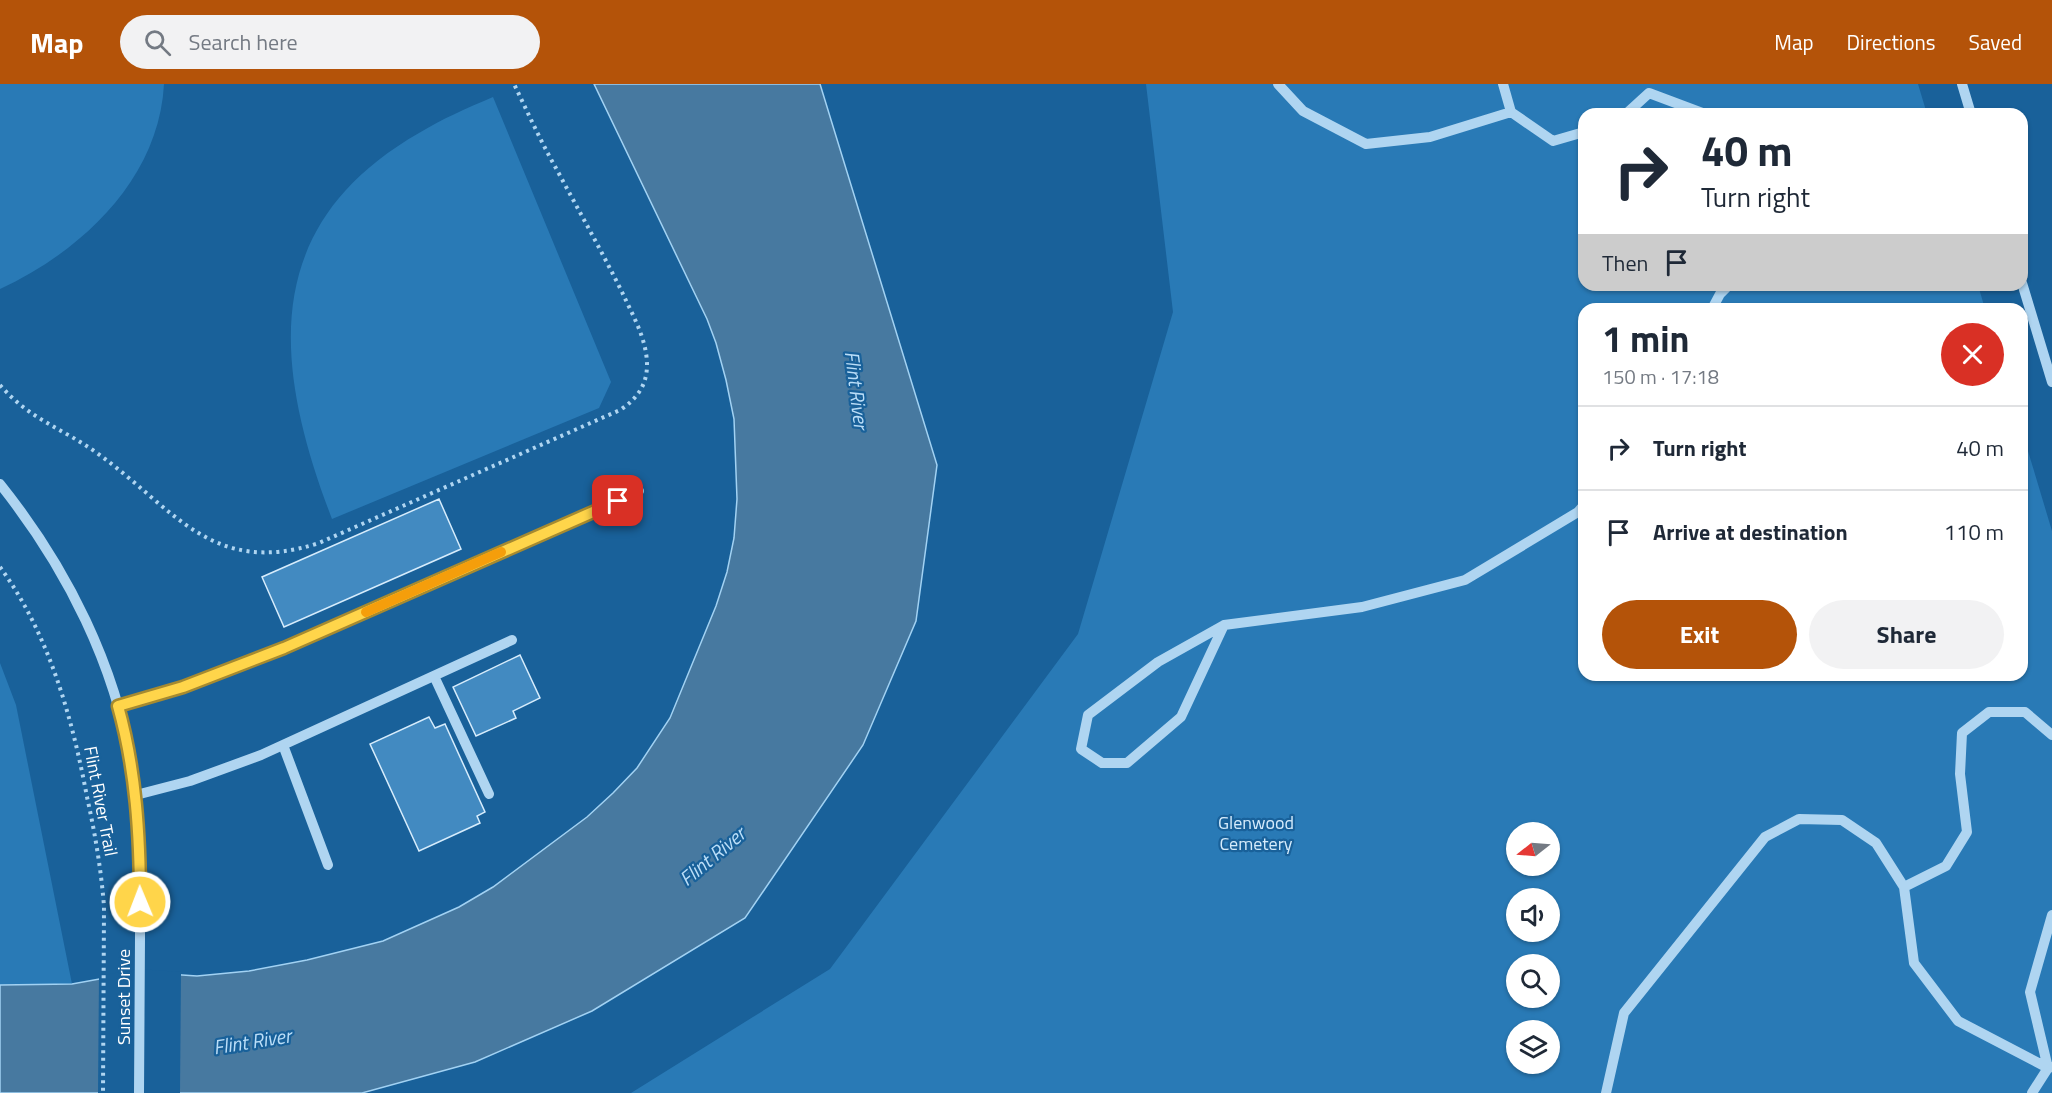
<!DOCTYPE html>
<html lang="en">
<head>
<meta charset="utf-8">
<style>
	body { margin:0; font-family:"Titillium Web",sans-serif; background:#f2f2f3; color:#1f2937; height:100vh; display:flex; flex-direction:column; font-size:22px; white-space:nowrap }
	* { box-sizing:border-box; margin:0 }
	p { font-size:20px; color:#747a83 }
	.icon { flex:none; width:33px; height:33px; fill:none; stroke:currentColor; stroke-width:2; stroke-linecap:round; stroke-linejoin:round }
	.map { position:relative; flex:1; overflow:hidden }
	.panel { position:absolute; left:1578px; top:219px; width:450px; height:378px; display:flex; flex-direction:column; background:#fff; border-radius:18px; box-shadow:0 2px 4px #0004 }
	.panel>* { flex:none }
	.top-card { position:absolute; left:1578px; top:24px; width:450px; height:183px; border-radius:18px; box-shadow:0 2px 4px #0004; background:#fff; color:#1f2937; overflow:hidden }
	.needle { width:39px; rotate:253deg }
	.fabs { position:absolute; left:1506px; top:738px; display:grid; gap:12px }
	.fabs a { display:grid; place-items:center; width:54px; height:54px; border-radius:50%; background:#fff; box-shadow:0 2px 4px #0004; font-size:30px }
	.pin { position:absolute; display:grid; place-items:center; width:51px; height:51px; color:#fff; margin:-26px; border-radius:12px; box-shadow:0 3px 9px #0006 }
	.me { position:absolute; width:66px; margin:-33px; rotate:359deg; stroke-linejoin:round; filter:drop-shadow(0 0 4px #0008) }
	.turn { display:flex; align-items:center; gap:21px; height:126px; padding:0 24px; font-size:27px }
	.turn .icon { width:78px; height:78px; stroke-width:2.5 }
	.turn b { display:block; font-size:42px; line-height:51px }
	.then { display:flex; align-items:center; height:57px; padding:0 24px; background:#0003; gap:12px; font-size:22px }
	.round { display:grid; place-items:center; flex:none; width:63px; height:63px; border-radius:32px; background:#f2f2f3 }
	.headline { display:flex; align-items:center; justify-content:space-between; height:102px; padding:0 24px }
	h1 { font-size:36px; font-weight:700; line-height:45px }
	.cta { display:flex; gap:12px; margin-top:auto; padding:12px 24px }
	.cta a { flex:1; height:69px; border-radius:36px; background:#b45309; color:#fff; font-size:24px; font-weight:700; line-height:69px; text-align:center }
	.cta a+a { background:#f2f2f3; color:#1f2937 }
	ul { padding:0; list-style:none }
	li { display:flex; align-items:center; gap:18px; height:84px; padding:0 24px; border-top:2px solid #e0e1e3 }
	li div { flex:1 }
	li b { display:block; font-size:22px }
	li em { font-style:normal }
	header { display:flex; align-items:center; gap:36px; box-sizing:border-box; height:84px; padding:0 30px; background:#b45309; color:#fff }
	header strong { font-size:28px }
	nav { display:flex; gap:33px; margin-inline-start:auto; font-size:21px }
	.search { width:420px; height:54px; background:#f2f2f3; display:flex; align-items:center; gap:15px; box-sizing:border-box; padding:0 21px; border-radius:33px; color:#747a83; font-size:22px }
	.map>svg:first-child { display:block }
	.green { fill:#297ab6; fill-rule:evenodd }
	.water { fill:#4779a0; stroke:#a2d2f3; stroke-width:1.5 }
	.pier { fill:#19619a }
	.building { fill:#428ac1; stroke:#d6ecfc; stroke-width:1.5 }
	.lines { fill:none; stroke-linecap:round; stroke-linejoin:round }
	.path { stroke:#afd5f1; stroke-width:4; stroke-dasharray:3 4.5; stroke-linecap:butt }
	.minor { stroke:#afd5f1; stroke-width:10 }
	.route-casing { stroke:#a68a30; stroke-width:15 }
	.route { stroke:#ffd54a; stroke-width:10 }
	.slow { stroke:#f59e0b; stroke-width:10 }
	.labels { text-anchor:middle; dominant-baseline:central; stroke-width:4.5; stroke-linejoin:round; paint-order:stroke }
	.street-label { font-size:18px; fill:#fff; stroke:#19619a }
	.park-label { font-size:18px; fill:#d6ecfc; stroke:#19619a }
	.water-label { font-size:20px; font-style:italic; fill:#bbdef8; stroke:#19619a }
</style>
</head>
<body>
<header>
<strong>Map</strong>
<div class="search"><svg class="icon" aria-label="search" viewBox="0 0 24 24"><circle cx="10" cy="10" r="6"/><path d="M15 15l6 6"/></svg>Search here</div>
<nav><a>Map</a><a>Directions</a><a>Saved</a></nav>
</header>
<div class="map">
<svg width="2052" height="1009" viewBox="0 0 2052 1009">
	<rect width="100%" height="100%" fill="#19619a"/>
	<path class="green" d="M0,0H164C159,95 82,167 0,205Z
		M1146,0H1918L1927,30H1584V201H1978L1985,225H1584V591H2022V347L2052,447V1009H631L830,885L1078,550L1173,228ZM1516,748H1550V782H1516ZM1516,814H1550V848H1516ZM1516,880H1550V914H1516ZM1516,946H1550V980H1516Z
		M493,13L611,298L599,324L332,435C274,283 257,142 419,49C442,35 467,24 493,13Z
		M0,579L16,621L72,900L0,901Z"/>
	<path class="water" d="M594,0H820L937,381L916,537L863,661L745,834L592,927L475,978L362,1009H0V901L72,900L138,888L197,892L249,887L307,876L383,857L459,823L493,803L587,733L613,709L637,684L670,634L716,522L727,488L734,454L737,415L734,335L726,296L716,259L707,235Z"/>
	<path class="pier" d="M138,885L181,888L180,1009H98L99,892Z"/>
	<path class="building" d="M439,415L461,465L284,543L262,493Z
		M520,571L540,614L513,627L516,634L476,652L453,603Z
		M429,633L435,644L445,640L485,728L477,732L480,739L419,767L370,660Z"/>
	<g class="lines">
		<path class="path" d="M0,301C29,335 62,344 97,369C174,424 211,494 319,459L620,326C637,315 647,301 647,281C647,255 632,230 622,208C601,166 579,127 557,86C541,58 528,29 514,0
			M0,483C49,550 72,633 87,713C95,749 101,785 104,822L103,1009"/>
		<path class="minor" d="M1278,0L1303,27L1366,60L1430,53L1511,28L1553,57L1584,48
			M1503,0L1511,28
			M1962,0L1971,30
			M1649,9L1705,30
			M1626,30L1649,9
			M2022,199L2052,298
			M1712,225L1720,210L1729,201
			M0,400C67,484 117,583 133,690C141,744 140,799 140,854C140,906 139,957 139,1009
			M1224,541L1181,633L1127,679H1102L1081,665L1088,631L1158,578L1224,541L1362,523L1465,496L1578,428L1584,421
			M434,592L489,710
			M118,622L183,603L302,556L639,407
			M283,661L328,781
			M136,711L190,697L261,671L512,556
			M1904,803L1946,782L1967,748L1960,690L1962,649L1989,628H2025L2052,651
			M1606,1009L1624,929L1765,753L1799,735L1842,736L1876,759L1904,803L1914,879L1958,937L2048,984L2052,983
			M2032,1009L2048,984L2030,908L2052,831"/>
	</g>
	<g class="lines">
		<defs>
			<path id="route" d="M140,818C140,751 136,686 118,622L183,603L284,564L618,417"/>
		</defs>
		<use href="#route" class="route-casing"/>
		<use href="#route" class="route"/>
		<path class="slow" d="M366,528L501,468"/>
	</g>
	<g class="labels">
		<g class="street-label">
			<text transform="translate(101 717) rotate(79)">Flint River Trail</text>
			<text transform="translate(123 913) rotate(-90)">Sunset Drive</text>
		</g>
		<g class="park-label">
			<text x="1256" y="738">Glenwood<tspan x="1256" dy="21">Cemetery</tspan></text>
		</g>
		<g class="water-label">
			<text transform="translate(857 306) rotate(83)">Flint River</text>
			<text transform="translate(712 772) rotate(-40)">Flint River</text>
			<text transform="translate(252 957) rotate(-9)">Flint River</text>
		</g>
	</g>
</svg>
<div class="fabs">
<a><svg class="needle" viewBox="-14 -14 28 28"><path d="M0-13l5 13h-10z" fill="#e53935"/><path d="M0 13l5-13h-10z" fill="#747a83"/></svg></a>
<a><svg class="icon" aria-label="sound" viewBox="0 0 24 24"><path d="M4 9h4l5-4v14l-5-4H4zM17 9q2 3 0 6"/></svg></a>
<a><svg class="icon" aria-label="search" viewBox="0 0 24 24"><circle cx="10" cy="10" r="6"/><path d="M15 15l6 6"/></svg></a>
<a><svg class="icon" aria-label="layers" viewBox="0 0 24 24"><path d="M12 4l9 5-9 5-9-5zM3 14l9 5 9-5"/></svg></a>
</div>
<div class="pin" style="left:618px;top:417px;background:#d93025"><svg class="icon" aria-label="arrive" viewBox="0 0 24 24"><path d="M6 21V4h12l-3 4 3 4H6"/></svg></div>
<svg class="me" style="left:140px;top:818px" viewBox="-20 -20 40 40"><circle r="17" fill="#ffd54a" stroke="#fff" stroke-width="3"/><path d="M0-11L8 9 0 5-8 9z" fill="#fff"/></svg>
<div class="top-card">
<div class="turn"><svg class="icon" aria-label="right" viewBox="0 0 24 24"><path d="M7 20v-9h11M14 6l5 5-5 5"/></svg><div><b>40 m</b>Turn right</div></div>
<div class="then">Then<svg class="icon" aria-label="arrive" viewBox="0 0 24 24"><path d="M6 21V4h12l-3 4 3 4H6"/></svg></div>
</div>
<section class="panel">
<div class="headline"><div><h1>1 min</h1><p>150 m · 17:18</p></div><a class="round" style="background:#d93025;color:#fff"><svg class="icon" aria-label="close" viewBox="0 0 24 24"><path d="M6 6l12 12M18 6L6 18"/></svg></a></div>
<ul>
<li><svg class="icon" aria-label="right" viewBox="0 0 24 24"><path d="M7 20v-9h11M14 6l5 5-5 5"/></svg><div><b>Turn right</b></div><em>40 m</em></li>
<li><svg class="icon" aria-label="arrive" viewBox="0 0 24 24"><path d="M6 21V4h12l-3 4 3 4H6"/></svg><div><b>Arrive at destination</b></div><em>110 m</em></li>
</ul>
<div class="cta"><a>Exit</a><a>Share</a></div>
</section>
</div>
</body>
</html>
